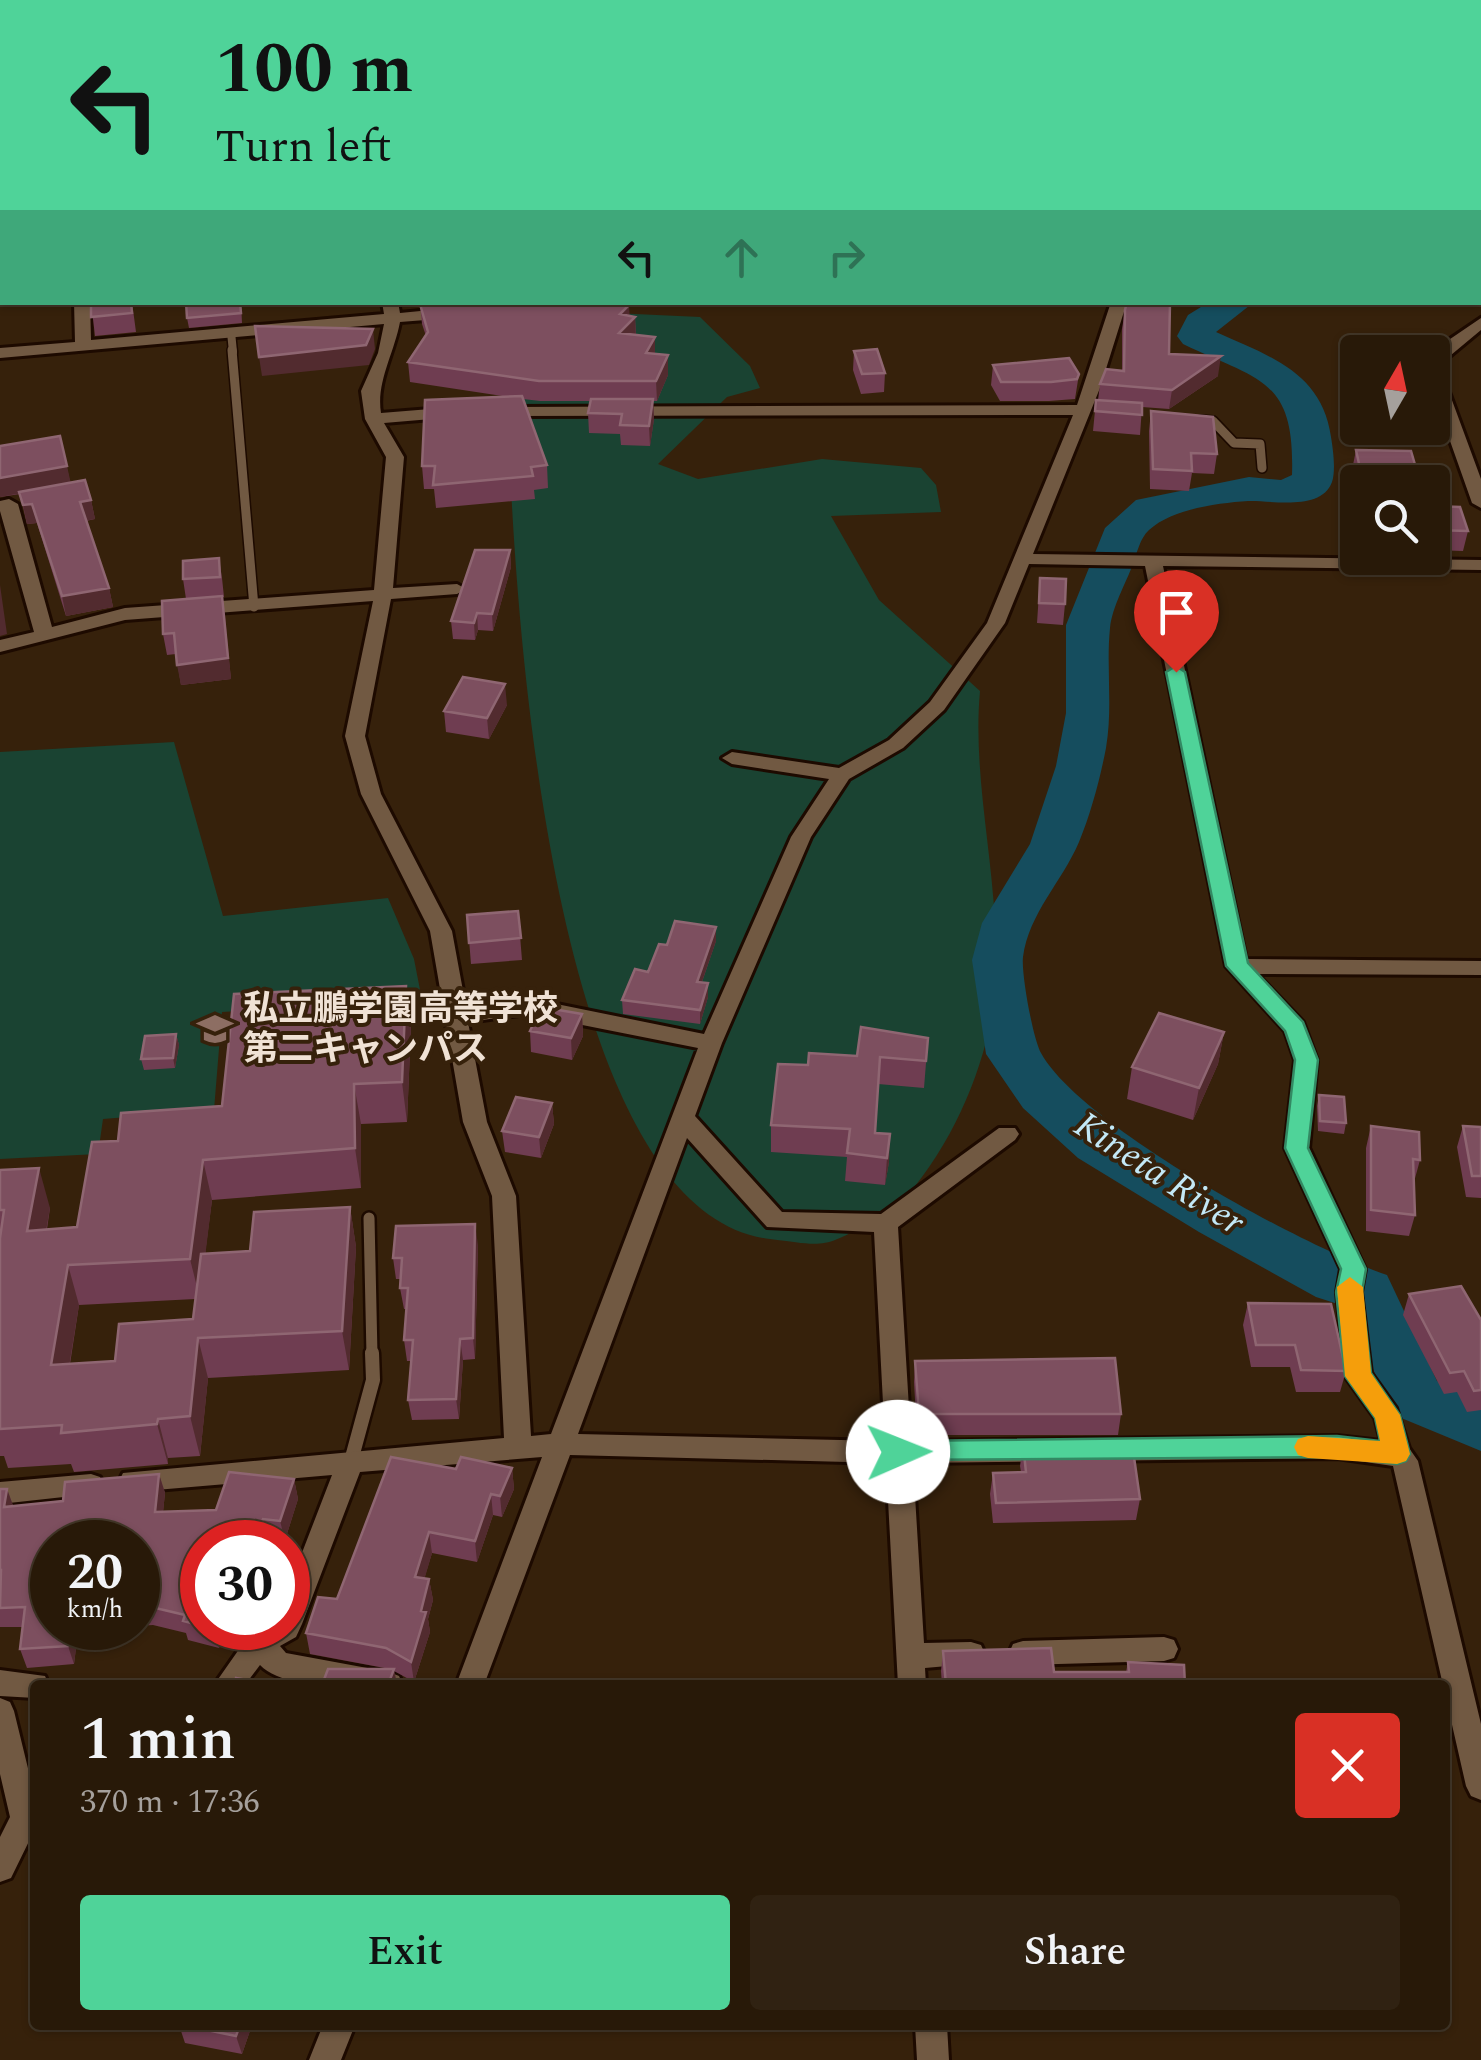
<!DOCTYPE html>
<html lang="en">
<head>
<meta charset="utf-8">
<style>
	body { margin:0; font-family:Spectral,"Noto Sans JP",serif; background:#302212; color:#f1f3f6; height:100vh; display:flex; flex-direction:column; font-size:38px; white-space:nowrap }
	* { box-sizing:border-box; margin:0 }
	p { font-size:32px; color:#a5a09c }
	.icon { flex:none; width:55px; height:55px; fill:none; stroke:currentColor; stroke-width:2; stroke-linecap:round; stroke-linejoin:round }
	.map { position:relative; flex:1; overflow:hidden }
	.drawer { position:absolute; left:30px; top:1680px; width:1420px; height:350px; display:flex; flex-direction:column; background:#281908; border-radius:10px; box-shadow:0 2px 8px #0004,0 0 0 2px #443829 }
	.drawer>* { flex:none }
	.banner { position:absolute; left:0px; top:0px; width:1482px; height:305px; box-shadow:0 2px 8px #0004,0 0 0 2px #443829; background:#4fd399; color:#111; overflow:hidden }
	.needle { width:65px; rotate:9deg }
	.buttons { position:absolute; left:1340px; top:335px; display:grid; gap:20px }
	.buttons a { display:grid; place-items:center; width:110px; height:110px; border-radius:10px; background:#281908; box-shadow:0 2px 8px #0004,0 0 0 2px #443829; font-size:50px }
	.speed { position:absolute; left:30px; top:1520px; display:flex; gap:20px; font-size:50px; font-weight:700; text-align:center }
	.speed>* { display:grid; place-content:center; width:130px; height:130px; border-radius:50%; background:#281908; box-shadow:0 2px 8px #0004,0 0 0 2px #443829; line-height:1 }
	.speed small { font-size:25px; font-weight:400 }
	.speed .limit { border:15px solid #d22; background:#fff; color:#111 }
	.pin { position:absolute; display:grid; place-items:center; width:85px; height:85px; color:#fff; margin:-102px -42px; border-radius:50% 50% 50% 0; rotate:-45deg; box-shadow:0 0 10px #0007 }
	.pin .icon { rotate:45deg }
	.me { position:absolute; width:110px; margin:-55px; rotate:89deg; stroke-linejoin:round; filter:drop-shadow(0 0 8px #0008) }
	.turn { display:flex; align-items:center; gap:35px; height:210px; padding:0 50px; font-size:45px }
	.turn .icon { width:130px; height:130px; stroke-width:2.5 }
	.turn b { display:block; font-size:70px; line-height:85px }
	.lanes { display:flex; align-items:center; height:95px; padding:0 50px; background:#0003; justify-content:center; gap:50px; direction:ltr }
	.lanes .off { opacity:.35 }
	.round { display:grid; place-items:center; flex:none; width:105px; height:105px; border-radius:10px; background:#302212 }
	.head { display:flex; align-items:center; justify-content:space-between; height:170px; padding:0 50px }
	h1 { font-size:60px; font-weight:600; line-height:75px }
	.button { display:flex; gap:20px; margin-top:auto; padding:20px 50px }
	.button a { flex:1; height:115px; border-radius:10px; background:#4fd399; color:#111; font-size:40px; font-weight:600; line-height:115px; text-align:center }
	.button a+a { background:#302212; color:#f1f3f6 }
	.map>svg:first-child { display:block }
	.green { fill:#1a4332 }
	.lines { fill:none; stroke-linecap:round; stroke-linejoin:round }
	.river { fill:#154d5e; fill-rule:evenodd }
	.lane-far3-casing { stroke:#1d0a00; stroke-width:11 }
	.lane-far2-casing { stroke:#1d0a00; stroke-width:12 }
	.lane-far1-casing { stroke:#1d0a00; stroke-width:16 }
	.lane-casing { stroke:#1d0a00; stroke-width:19 }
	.street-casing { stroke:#1d0a00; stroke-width:6 }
	.secondary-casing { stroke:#1d0a00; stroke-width:5 }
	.lane-far3 { stroke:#715942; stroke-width:8 }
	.lane-far2 { stroke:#715942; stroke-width:9 }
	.lane-far1 { stroke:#715942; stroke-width:11 }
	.lane { stroke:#715942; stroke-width:14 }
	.street { fill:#715942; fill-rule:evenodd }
	.secondary { fill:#8e744b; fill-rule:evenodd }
	.wall { fill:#6f3d51; fill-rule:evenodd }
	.shaded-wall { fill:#522b2f }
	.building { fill:#7d4f5f; stroke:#8f6672; stroke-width:2.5 }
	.route { fill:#4fd399; stroke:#338963; stroke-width:2.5 }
	.slow { fill:#f59e0b }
	.labels { text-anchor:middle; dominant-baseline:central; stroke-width:8; stroke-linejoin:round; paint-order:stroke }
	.poi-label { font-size:35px; font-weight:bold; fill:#f0e2d5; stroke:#36210b; text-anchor:start }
	.water-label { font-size:38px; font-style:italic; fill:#c3e8f6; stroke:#36210b }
</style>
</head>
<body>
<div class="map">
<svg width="1481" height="2060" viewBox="0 0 1481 2060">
	<rect width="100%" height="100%" fill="#36210b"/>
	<path class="green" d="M592,312L700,317L750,366L760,388L727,397L658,464L698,479L822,459L921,468L936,485L941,512L831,516L879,600L980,691C973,767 991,845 995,922C996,943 1000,966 997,986C987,1063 957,1137 907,1196C898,1208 880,1215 867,1223C824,1250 820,1245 770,1239C546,1213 513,587 508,413Z
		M174,742L223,916L388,898L414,959L422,1000L222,1012L214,1110L103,1119L98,1154L0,1159V752Z"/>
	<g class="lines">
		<path class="river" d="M676,0H708L710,2H678Z
			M1209,302H1254L1216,332C1269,356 1322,372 1331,437C1333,449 1336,470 1332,482C1321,512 1270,500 1248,501C1218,503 1172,509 1149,530C1140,538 1137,553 1133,564C1126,583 1112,607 1110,628C1106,668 1113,707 1106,748C1100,779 1091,813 1079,842C1062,882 1029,913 1023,957C1021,973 1033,1039 1041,1053C1081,1126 1306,1248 1387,1275L1437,1381L1481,1399V1451L1394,1415L1344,1306L1316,1297L1199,1232L1078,1158L1023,1108L986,1054L972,960L982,923L1030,844L1056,766L1066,713V625L1105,528L1136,500L1249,477L1281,480L1292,475C1295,378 1260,381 1183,344L1177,336L1188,315Z"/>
		<defs>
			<path id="lane-far3" d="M231,332L233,352"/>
			<path id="lane-far2" d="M232,350L254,607
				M1201,420L1213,421L1234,443L1260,444L1262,468"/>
			<path id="lane-far1" d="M369,1218L372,1355"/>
			<path id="lane" d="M351,1461L373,1380L372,1353"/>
			<path id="street" d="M193,0H205V2H193Z
				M330,0H342V2H330Z
				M698,0H713L714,2H699Z
				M2,20V29L0,30V21Z
				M0,98H2V106H0Z
				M1480,202H1481V210H1480Z
				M74,302H90L91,340L384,314L382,302H398L400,313L451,308L459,313L451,318L400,322C394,354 376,382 381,413L455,407L463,412L455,417L384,423L404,457L393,588L457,584L466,589L457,594L391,599L365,736L381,794L452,931L466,1007L527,998L704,1034L791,837L829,779L732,764L722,758L732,752L839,768L889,740L930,702L987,623L1073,415L497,416L491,415V407L1077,405L1111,302H1127L1100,388L1033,554L1481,560V570L1163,566L1246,959L1481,961V975L1257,974L1303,1022L1317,1060L1309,1148L1365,1269L1361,1292L1371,1373L1396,1408L1409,1448L1418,1461L1481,1724V1800L1471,1796L1466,1786L1393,1466L1337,1458L913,1463L924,1643L971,1642L981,1645L985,1654L981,1663L925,1668L926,1685H898L886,1463L570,1455L484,1685H456L542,1457L360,1472L302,1624L296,1637L280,1646L286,1653L389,1672L399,1676L403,1685C366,1685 287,1693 260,1665L245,1685H214L249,1635L262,1628H288V1589L332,1475L132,1492L123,1489L119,1481L123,1473L504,1438L492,1196L463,1122L430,931L361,794L345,736L373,601L125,620L0,652V640L34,632L0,511V501L9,499L18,504L52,627L125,608L374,590L386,457L365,419L361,391L378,353L384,324L0,358V348L75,342ZM1029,564L1145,566L1226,966L1285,1031L1295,1060L1285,1148L1341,1269L1337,1292L1345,1376L1375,1418L1381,1441L1337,1436L911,1441L898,1227L1015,1140L1019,1134L1015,1128H999L881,1214L782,1212L695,1116L722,1043L811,837L849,779L903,748L944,710L1005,623ZM527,1014L698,1048L551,1434L531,1436L516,1196L487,1122L468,1022ZM687,1138L767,1227L874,1232L885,1441L578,1434Z
				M1481,318V330L1439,365L1481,479V508L1472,503L1432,390L1431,352Z
				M91,1474L100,1477L104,1485L100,1493L0,1504V1482Z
				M1164,1637L1174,1640L1178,1649L1174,1658L1164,1661L1023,1665L1013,1662L1009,1653L1013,1644L1023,1641Z
				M0,1670L45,1676L49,1685H35V1698L0,1696Z
				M0,1698L10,1702L14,1711L35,1797V1829L11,1878L0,1882V1837L10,1817L0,1774Z
				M323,2025H355L341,2060H309Z
				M915,2025H947L949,2060H917Z"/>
			<path id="secondary" d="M1131,0H1153L1154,2H1133Z"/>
		</defs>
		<use href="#lane-far3" class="lane-far3-casing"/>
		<use href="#lane-far2" class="lane-far2-casing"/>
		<use href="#lane-far1" class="lane-far1-casing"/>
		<use href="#lane" class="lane-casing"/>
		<use href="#street" class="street-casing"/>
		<use href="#secondary" class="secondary-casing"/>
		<use href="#lane-far3" class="lane-far3"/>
		<use href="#lane-far2" class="lane-far2"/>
		<use href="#lane-far1" class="lane-far1"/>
		<use href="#lane" class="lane"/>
		<use href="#street" class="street"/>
		<use href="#secondary" class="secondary"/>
	</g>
	<path class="wall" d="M1370,0H1400L1399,2H1370Z
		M91,302H132L136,332L95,336Z
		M241,302L242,323L189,328L187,318Z
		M420,304L635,317L636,334L655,354L668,355V375L657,401H653L654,419L650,446L621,445L620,434L589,433L588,413L591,401H540L523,399L547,465L548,488L534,490L535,499L436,508L434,489H424L422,466L509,397L410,382L408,362L426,336L422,324Z
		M1125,310L1169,354L1218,376L1169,409L1142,407L1140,435L1093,431L1096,400H1098L1100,384L1122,371V329Z
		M854,351L885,373L884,392L861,394L853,370Z
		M993,365L1079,374L1075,399L1049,401H1000L991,385Z
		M1151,411L1217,454L1214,474L1192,473L1189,491L1150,489L1149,431Z
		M60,436L70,482L91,500L95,519L86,521L109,588L113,607L66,616L37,523L27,524L20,494L0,497Z
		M1356,450L1420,482H1358V496L1352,470Z
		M1432,506L1468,531L1463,551L1432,550Z
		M510,550L511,567L493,631L478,630L475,640L453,639L451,621Z
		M219,558L222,578L224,597H222L231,679L181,685L176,654L167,655L163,634L186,599L183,579Z
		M1040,578L1065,604L1063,625L1037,623Z
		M507,705L489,739L446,732L444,711Z
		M518,911L522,960L471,964L467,915Z
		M716,927V941L702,982L708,997L700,1024L623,1014L622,1000L648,972L667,945Z
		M406,986L411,1026L407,1122L361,1124V1188L212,1200L205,1254L250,1251L350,1207L356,1247L349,1370L208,1378L200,1456L168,1458V1464L74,1472L71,1464L8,1468L4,1456H0V1170L50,1208L47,1229L77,1227L118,1141L222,1106ZM195,1299L193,1319L115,1361L70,1364L79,1305Z
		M582,1014L583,1036L572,1060L531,1052L530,1031Z
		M1224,1032L1218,1064L1193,1120L1127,1099L1132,1067Z
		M176,1034L179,1045L175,1068L144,1070L141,1059Z
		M928,1038L924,1088L878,1084L875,1133L889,1162L885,1185L845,1181L847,1157L771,1152V1125L808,1065L857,1056Z
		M1319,1095L1346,1123L1344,1134L1318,1131L1317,1106Z
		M552,1103L554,1124L541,1158L505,1152L502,1131Z
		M1371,1126L1420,1160L1414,1182L1415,1215L1409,1236L1366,1231V1148Z
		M1463,1126L1481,1127V1198L1466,1197L1457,1147Z
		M478,1245L475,1359L463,1360L459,1419L412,1420L408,1400L412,1361H407L404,1340L406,1309H404L400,1288L401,1279H396L393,1258Z
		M1409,1294L1481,1320V1410L1467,1412L1457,1392L1444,1394L1403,1315Z
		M1248,1303L1346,1371L1340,1392H1296L1290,1367H1251L1243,1325Z
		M915,1361L1121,1414L1118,1435H917L914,1382Z
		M1023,1444L1140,1499L1136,1520L993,1523L990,1494L993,1473L1021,1472L1020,1466Z
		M512,1468L514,1489L502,1517L493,1515L477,1562L432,1553L424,1579H429L433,1600L428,1619L430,1632L414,1682L394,1671L397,1685H322L390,1669L310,1654L306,1633L456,1469Z
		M159,1474L165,1493L163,1512L216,1510L294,1479L298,1499L285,1540L267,1538L202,1542V1628H229L219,1648L188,1640L186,1633L153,1625L138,1626V1542L52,1628H125L78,1632L74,1664L27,1668L20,1649L23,1627H0V1489H7L13,1506L63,1501Z
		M943,1651L1054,1672H1126L1128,1662L1185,1685H942L941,1671Z
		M179,2025H252L242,2054L185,2043Z"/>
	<path class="shaded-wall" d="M355,0H402V2H355Z
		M0,196H2V213H0Z
		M629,305L630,322L635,317L636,337L619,353L620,314Z
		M373,329L375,349L369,365L262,376L259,357Z
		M655,337V357L646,353Z
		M668,355V375L657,401L656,381Z
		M1221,356L1218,376L1169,409L1172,390Z
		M653,399L654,419L650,446L649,426Z
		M67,466L71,484L0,497V478Z
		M91,500L95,519L84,521L80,502Z
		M32,504L37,523L27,524L23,505Z
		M510,550L511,567L493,631L492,614Z
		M0,585L7,634L0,636Z
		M109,588L113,607L66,616L62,596Z
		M222,596L225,616L231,679L181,685L177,665Z
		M477,613L478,630L475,640L474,623Z
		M505,684L507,705L489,739L487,718Z
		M716,927V941L697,996V982Z
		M708,983V997L700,1024V1010Z
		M406,986L411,1026L407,1122L402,1082Z
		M582,1014L583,1036L572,1060L571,1038Z
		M1224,1032L1218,1064L1193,1120L1199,1088Z
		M176,1034L179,1045L175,1068L173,1058Z
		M354,1084L361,1124V1188L355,1148Z
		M552,1103L554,1124L541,1158L539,1137Z
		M890,1134L889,1162L885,1185L887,1158Z
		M203,1160L212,1200L200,1299L190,1259Z
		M39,1168L50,1208L39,1271L27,1231Z
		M350,1207L356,1247L349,1370L342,1331Z
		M475,1224L478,1245L475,1359L473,1338Z
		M68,1265L79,1305L63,1404L51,1365Z
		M198,1338L208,1378L200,1456L190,1416Z
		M460,1339L463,1360L459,1419L456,1399Z
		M158,1419L168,1458V1464L157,1424Z
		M512,1468L514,1489L502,1517L500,1496Z
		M159,1474L165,1493L161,1532L155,1512Z
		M294,1479L298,1499L285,1540L280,1521Z
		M7,1489L14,1508L4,1507Z
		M491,1494L493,1515L477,1562L475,1541Z
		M263,1519L267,1538L266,1542H256Z
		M429,1532L432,1553L419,1598L415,1577Z
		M429,1579L433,1600L428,1619L430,1632L414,1682L411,1662L421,1611Z
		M70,1628H76L78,1632L74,1664L68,1646Z
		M215,1628H229L219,1648L214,1629Z
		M394,1669L397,1685H388Z
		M240,2025H252L242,2054L236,2036Z"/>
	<path class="building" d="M1480,51H1481V131L1480,124Z
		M0,149H2V196H0Z
		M91,302H131L132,313L91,317Z
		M186,302H240L241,313L187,318Z
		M452,302H619L629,305L620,314L635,317L619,333L655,337L646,353L668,355L656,381H539L408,362L428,332L420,304Z
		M1127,302H1170L1169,354L1221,356L1172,390L1100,384L1106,369L1124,371L1125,310Z
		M255,326L373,329L366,345L259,357Z
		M877,349L885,373L862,374L854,351Z
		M1069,358L1079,374L1077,379L1051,382H1001L993,365Z
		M522,396L547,465L531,467L533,476L433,485L435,466H422L425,400Z
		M591,399H653L649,426L620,425L622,414L588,413Z
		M1096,400L1142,403V415L1095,411Z
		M1151,411L1213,417L1217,454L1191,453L1192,471L1153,469Z
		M60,436L67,466L0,478V446Z
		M1356,450L1411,451L1420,482H1363Z
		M85,480L91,500L80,502L109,588L62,596L32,504L23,505L19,492Z
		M1432,506L1460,507L1468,531L1432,530Z
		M475,550H510L492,614L477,613L474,623L451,621Z
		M219,558L220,577L183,579V561Z
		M1040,578L1066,579L1065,604L1039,603Z
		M222,596L228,658L177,665L174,633L163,634L162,601Z
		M463,677L505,684L487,718L444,711Z
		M518,911L521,938L469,943L467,915Z
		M675,921L716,927L697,982L708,983L700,1010L622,1000L635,969L648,972L659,944L667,945Z
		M406,986L402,1082L354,1084L355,1148L203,1160L190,1259L68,1265L51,1365L115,1361L119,1324L193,1319L201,1254L250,1251L254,1212L350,1207L342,1331L198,1338L190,1416L158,1419L157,1424L61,1433L62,1425L0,1429V1238L4,1210H0V1170L39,1168L27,1231L77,1227L92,1142L118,1141L121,1113L222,1106L234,994Z
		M541,1007L582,1014L571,1038L530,1031Z
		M1159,1013L1224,1032L1199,1088L1132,1067Z
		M861,1027L928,1038L926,1061L880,1057L875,1133L890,1134L887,1158L847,1153L850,1129L771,1125L778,1064L808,1065L809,1053L857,1056Z
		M176,1034L173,1058L141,1059L145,1036Z
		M1319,1095L1344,1097L1346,1123L1320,1121Z
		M516,1097L552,1103L539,1137L502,1131Z
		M1371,1126L1419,1132L1420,1160L1413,1159L1415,1215L1371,1210Z
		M1463,1126L1481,1127V1176H1472Z
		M475,1224L473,1338L460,1339L456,1399L408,1400L413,1340H404L408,1288H400L402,1258H393L396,1226Z
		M1461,1286L1481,1320V1390L1474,1391L1464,1371L1450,1373L1409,1294Z
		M1248,1303L1331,1304L1346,1371L1301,1370L1295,1345H1256Z
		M1115,1358L1121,1414H919L915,1361Z
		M1023,1444H1049L1050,1457H1134L1140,1499L996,1503L993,1473L1026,1472Z
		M391,1457L456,1469L461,1457L512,1468L500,1496L491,1494L475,1541L429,1532L415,1577L429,1579L421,1611L426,1612L411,1662L386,1648L306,1633L318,1597L337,1599Z
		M229,1472L294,1479L280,1521L263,1519L256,1542H202V1626L183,1621L185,1615L147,1606L138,1607V1542H52V1628H70L68,1646L20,1649L25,1607L0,1608L1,1570H0V1489H7L4,1507L63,1501L65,1482L159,1474L155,1512L216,1510Z
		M1051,1648L1054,1672H1129L1128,1662L1184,1665L1185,1685H946L943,1651Z
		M328,1669H394L388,1685H322Z
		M236,1678L275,1685H233Z
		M182,2025H240L236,2036Z"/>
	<path class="route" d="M1176,666L1185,672L1248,963L1303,1022L1318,1060L1308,1148L1366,1269L1362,1292L1371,1373L1400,1415L1410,1454L1406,1461L1397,1464L1337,1457L889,1460L885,1452L889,1444L898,1441L1337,1436L1380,1441L1375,1418L1345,1376L1336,1292L1341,1269L1285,1148L1295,1060L1285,1031L1226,966L1166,672Z"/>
	<path class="slow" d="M1350,1277L1363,1287L1371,1373L1400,1415L1410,1454L1406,1461L1397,1464L1308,1458L1298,1455L1294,1447L1298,1439L1308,1436L1380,1441L1375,1418L1345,1376L1337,1287Z"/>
	<defs>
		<symbol id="school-bare" viewBox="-9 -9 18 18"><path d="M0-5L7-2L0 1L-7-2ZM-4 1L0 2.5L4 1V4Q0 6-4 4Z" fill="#8d6e63" stroke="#36210b" stroke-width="2.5" paint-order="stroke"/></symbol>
	</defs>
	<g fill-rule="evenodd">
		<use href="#school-bare" x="190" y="1004" width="50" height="50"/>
	</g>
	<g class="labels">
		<g class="poi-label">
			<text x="243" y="1009">私立鵬学園高等学校<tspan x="243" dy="40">第二キャンパス</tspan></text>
		</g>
		<g class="water-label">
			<text transform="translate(1159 1174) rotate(33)">Kineta River</text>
		</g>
	</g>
</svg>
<div class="buttons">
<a><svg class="needle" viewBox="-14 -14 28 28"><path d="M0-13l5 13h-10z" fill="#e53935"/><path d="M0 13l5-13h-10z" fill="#a5a09c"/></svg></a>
<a><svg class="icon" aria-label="search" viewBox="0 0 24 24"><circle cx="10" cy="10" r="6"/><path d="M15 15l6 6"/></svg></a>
</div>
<div class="speed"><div>20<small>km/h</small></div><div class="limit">30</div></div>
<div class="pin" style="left:1176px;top:672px;background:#d93025"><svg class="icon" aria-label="arrive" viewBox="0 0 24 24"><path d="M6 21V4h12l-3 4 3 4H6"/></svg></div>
<svg class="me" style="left:898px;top:1452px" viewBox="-20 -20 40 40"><circle r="19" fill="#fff"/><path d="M0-13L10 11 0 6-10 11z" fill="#4fd399"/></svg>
<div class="banner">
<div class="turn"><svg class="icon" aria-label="left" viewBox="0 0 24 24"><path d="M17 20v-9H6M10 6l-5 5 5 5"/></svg><div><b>100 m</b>Turn left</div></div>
<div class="lanes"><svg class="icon" aria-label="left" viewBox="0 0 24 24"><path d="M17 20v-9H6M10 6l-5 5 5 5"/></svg><svg class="icon off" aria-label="ahead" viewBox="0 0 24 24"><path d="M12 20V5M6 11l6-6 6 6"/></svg><svg class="icon off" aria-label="right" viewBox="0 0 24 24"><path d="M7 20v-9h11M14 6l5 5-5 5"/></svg></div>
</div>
<section class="drawer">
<div class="head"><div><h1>1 min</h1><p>370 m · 17:36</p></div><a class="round" style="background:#d93025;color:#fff"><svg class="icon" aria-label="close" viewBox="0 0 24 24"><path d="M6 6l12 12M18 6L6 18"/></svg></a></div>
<div class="button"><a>Exit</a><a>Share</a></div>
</section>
</div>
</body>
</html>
